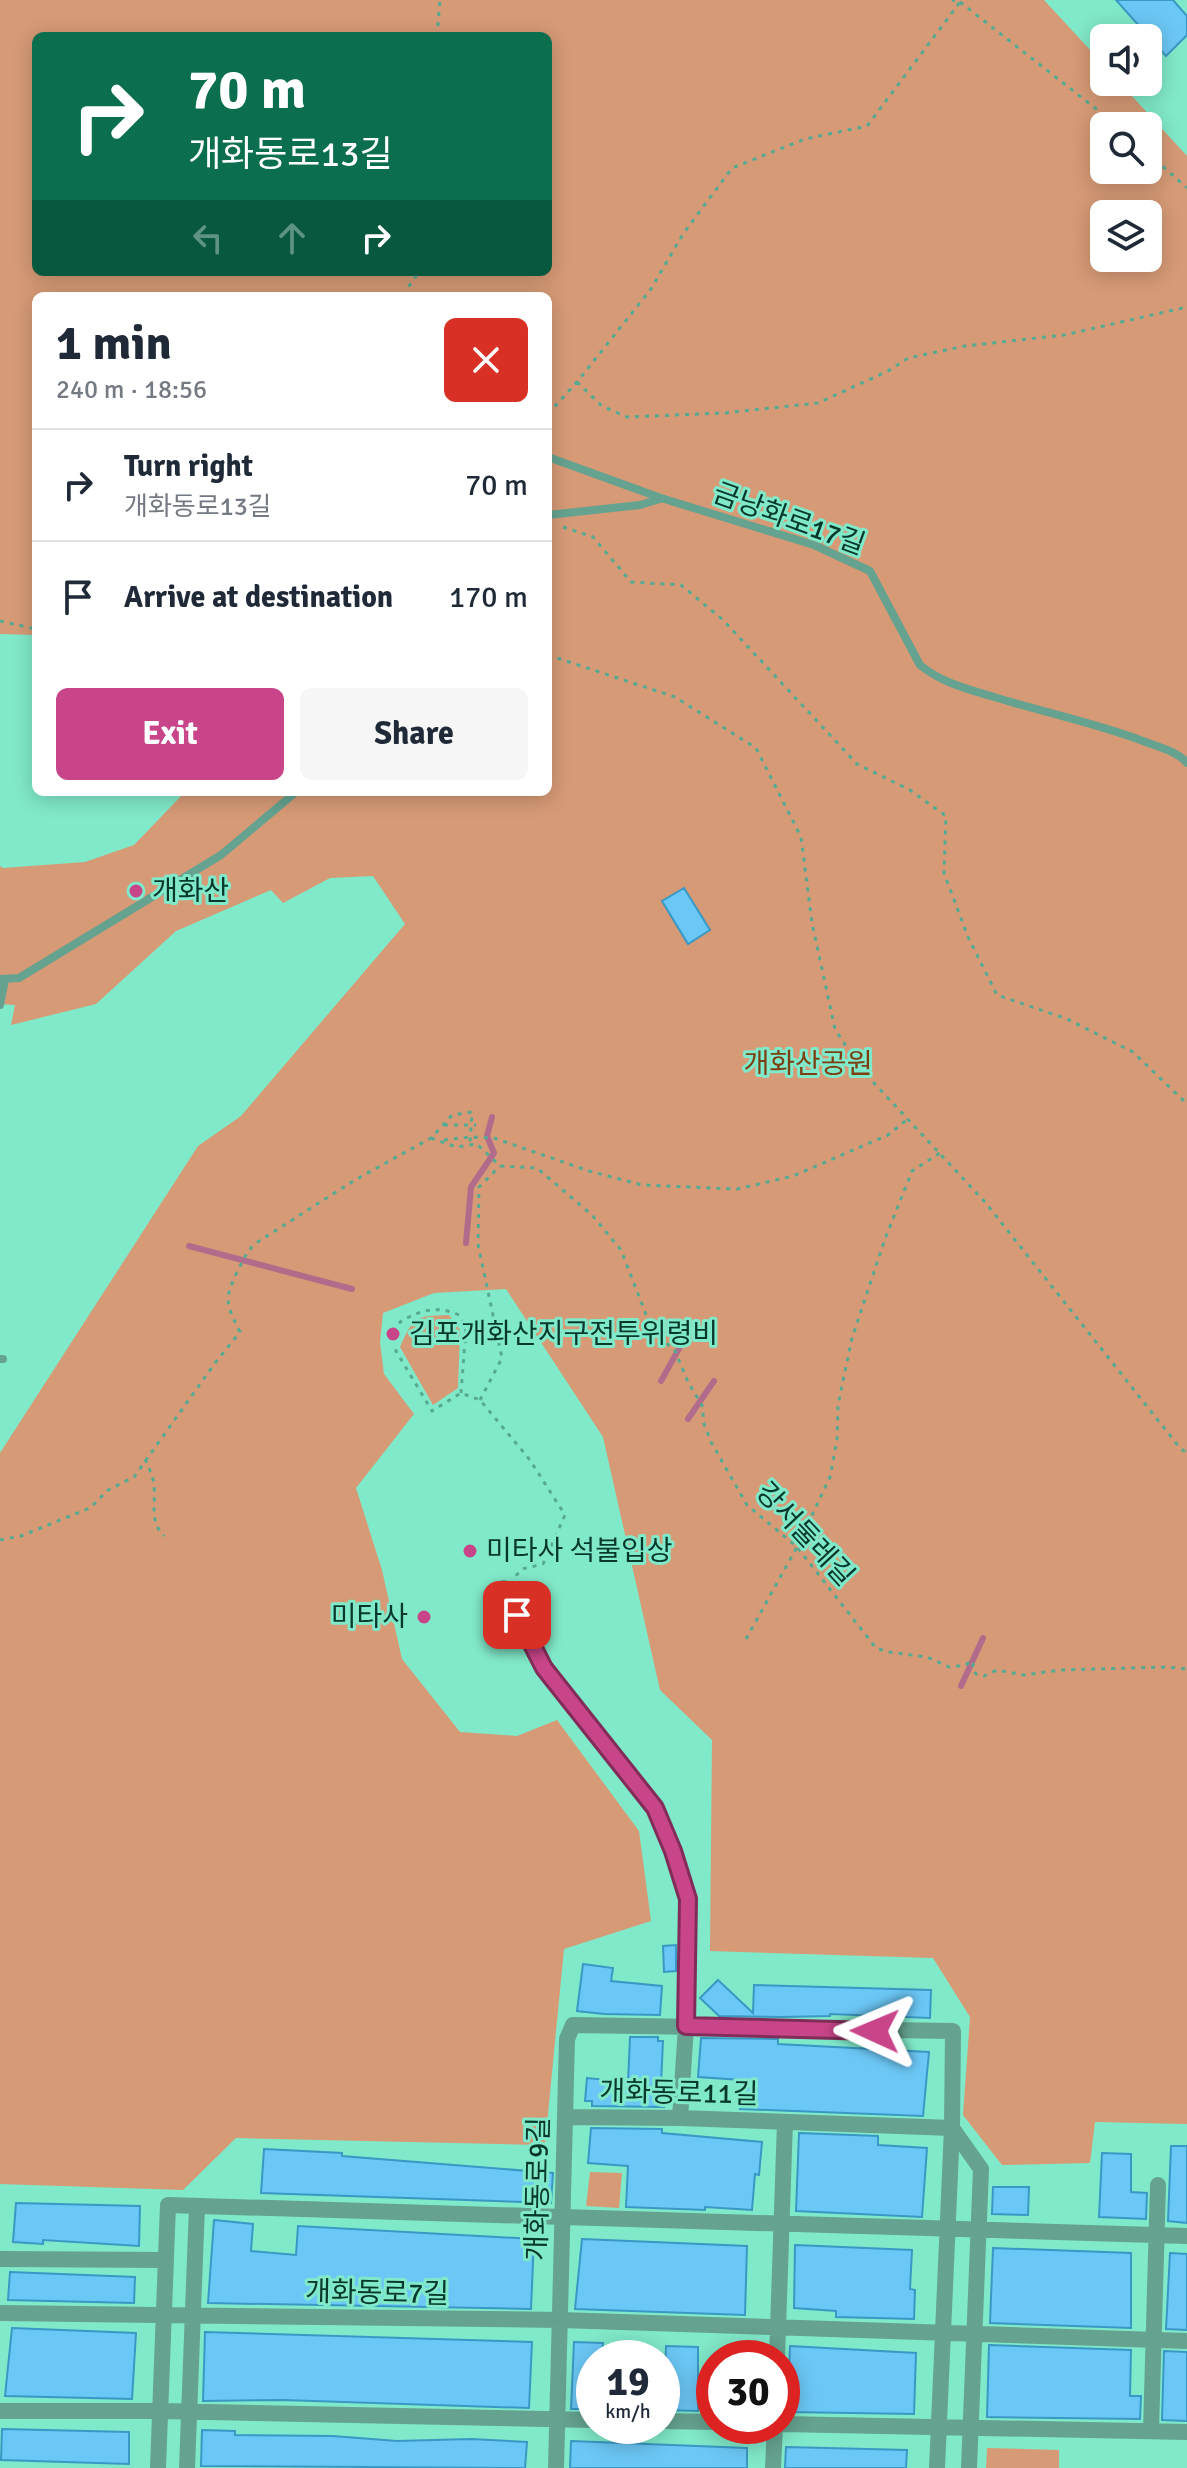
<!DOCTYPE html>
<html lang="en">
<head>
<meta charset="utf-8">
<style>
	body { margin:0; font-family:Signika,"Noto Sans KR",sans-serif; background:#f6f6f7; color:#1f2937; height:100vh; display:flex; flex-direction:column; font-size:30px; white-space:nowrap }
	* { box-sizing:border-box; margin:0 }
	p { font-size:26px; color:#747a83 }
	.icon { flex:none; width:44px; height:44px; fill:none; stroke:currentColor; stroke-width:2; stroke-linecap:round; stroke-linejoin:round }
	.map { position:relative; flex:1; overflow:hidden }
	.drawer { position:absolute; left:32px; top:292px; width:520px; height:504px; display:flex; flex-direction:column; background:#fff; border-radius:12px; box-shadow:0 4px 20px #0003 }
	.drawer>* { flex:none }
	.top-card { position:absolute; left:32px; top:32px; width:520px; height:244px; border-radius:12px; box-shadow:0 4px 20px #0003; background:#0b6e4f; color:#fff; overflow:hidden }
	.tools { position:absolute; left:1090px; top:24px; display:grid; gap:16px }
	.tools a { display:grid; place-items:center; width:72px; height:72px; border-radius:12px; background:#fff; box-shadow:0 4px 20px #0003; font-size:40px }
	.speed { position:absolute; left:576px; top:2340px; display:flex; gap:16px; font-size:40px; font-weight:700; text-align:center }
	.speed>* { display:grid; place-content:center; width:104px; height:104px; border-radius:50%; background:#fff; box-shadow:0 4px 20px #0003; line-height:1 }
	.speed small { font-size:20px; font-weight:400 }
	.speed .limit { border:12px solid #d22; background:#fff; color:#111 }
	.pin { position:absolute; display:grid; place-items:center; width:68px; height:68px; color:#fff; margin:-34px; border-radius:16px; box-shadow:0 4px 12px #0006 }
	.me { position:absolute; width:88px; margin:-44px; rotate:271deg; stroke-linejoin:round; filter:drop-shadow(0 0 6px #0008) }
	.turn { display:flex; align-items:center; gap:28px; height:168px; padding:0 24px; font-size:36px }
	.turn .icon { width:104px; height:104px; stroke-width:2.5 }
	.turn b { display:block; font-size:56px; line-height:68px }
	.lanes { display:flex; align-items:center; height:76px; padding:0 24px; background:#0003; justify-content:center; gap:40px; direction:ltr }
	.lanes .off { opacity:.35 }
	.round { display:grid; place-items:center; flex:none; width:84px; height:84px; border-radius:12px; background:#f6f6f7 }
	.summary { display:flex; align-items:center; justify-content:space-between; height:136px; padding:0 24px }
	h1 { font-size:48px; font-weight:700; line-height:60px }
	.primary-button { display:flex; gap:16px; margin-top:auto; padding:16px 24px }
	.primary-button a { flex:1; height:92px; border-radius:12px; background:#c84589; color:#fff; font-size:32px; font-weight:700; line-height:92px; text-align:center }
	.primary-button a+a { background:#f6f6f7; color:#1f2937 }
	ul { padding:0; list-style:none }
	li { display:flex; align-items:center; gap:24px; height:112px; padding:0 24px; border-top:2px solid #e0e1e3 }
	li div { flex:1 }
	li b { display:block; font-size:30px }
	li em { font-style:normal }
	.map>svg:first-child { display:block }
	.green { fill:#d69a76; fill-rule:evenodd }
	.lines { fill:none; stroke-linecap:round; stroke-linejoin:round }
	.stream { stroke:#b16c8b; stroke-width:6 }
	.building { fill:#6bc7f5; stroke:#3999c4; stroke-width:2 }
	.path { stroke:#55aa91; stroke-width:3; stroke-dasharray:4 6; stroke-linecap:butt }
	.service { stroke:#65a28f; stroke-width:8 }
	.minor { stroke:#65a28f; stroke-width:16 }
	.route-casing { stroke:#822d59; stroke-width:20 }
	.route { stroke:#c84589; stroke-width:14 }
	.poi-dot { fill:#c84589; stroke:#80e9c9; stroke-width:3 }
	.labels { text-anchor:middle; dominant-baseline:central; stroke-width:6; stroke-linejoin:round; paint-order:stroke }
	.street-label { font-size:28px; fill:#07382c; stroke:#80e9c9 }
	.poi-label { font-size:28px; fill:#07382c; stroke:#80e9c9; text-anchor:start }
	.park-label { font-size:28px; fill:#7c3f12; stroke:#80e9c9 }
</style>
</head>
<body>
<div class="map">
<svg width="1187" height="2468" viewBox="0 0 1187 2468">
	<rect width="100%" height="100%" fill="#80e9c9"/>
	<path class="green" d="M0,0H1044L1104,65V82H1119L1187,156V2124L1095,2122L1090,2163L1002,2165L963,2115L970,2017L933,1958L710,1951L712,1740L660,1690L603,1437L506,1289L434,1293L383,1313L380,1342L384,1374L414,1414L356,1488L382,1570L402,1659L460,1732L517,1736L557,1720L639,1831L651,1921L564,1949L545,2145L236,2138L183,2190L0,2184V1453L198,1146L241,1116L405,924L373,876L330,878L283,903L271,890L176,931L96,1004L11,1025L15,1005L0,1004V866L3,868L85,862L134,845L185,792H548V296H36V635L0,634ZM36,36H548V272H36ZM1104,126H1148V170H1104ZM1104,214H1148V258H1104Z
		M449,1315L460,1330L458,1388L433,1405L400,1347C414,1316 415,1316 449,1315Z
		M590,2172L622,2173L619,2208L586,2206Z
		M987,2448L1059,2450V2468H986Z"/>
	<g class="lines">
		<path class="stream" d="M466,1243L471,1187L494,1153L487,1136L492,1117
			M189,1246L352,1289
			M661,1381L686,1336
			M688,1419L714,1381
			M961,1686L983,1638"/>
	</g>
	<path class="building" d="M1116,0H1173L1187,16V35L1166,56Z
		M684,888L710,930L688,944L662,901Z
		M676,1945V1971L664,1972L663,1946Z
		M583,1964L613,1968L611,1981L662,1986L660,2015L604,2014L577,2011Z
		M718,1980L753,2013L754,1985L931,1990L930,2018L830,2014V2016L782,2017L719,2016L700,1998Z
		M630,2037H658V2041H663L661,2083L665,2084L664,2107L592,2106V2101H585L587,2078L628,2082Z
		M701,2038L778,2039V2044L929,2052L923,2116L740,2109L742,2080L698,2077Z
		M591,2128L662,2129V2133L762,2142L759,2175L755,2174L752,2210L705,2207V2210L626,2207L628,2166L588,2163Z
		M799,2133L878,2136V2145L927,2148L922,2217L796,2211Z
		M1171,2146H1187V2223L1168,2221Z
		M264,2149L342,2153V2156L553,2173L551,2203L261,2193Z
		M1102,2153L1131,2154V2192L1147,2193L1146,2219L1099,2217Z
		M993,2187H1029L1028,2215L992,2214Z
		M16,2203L140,2206L139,2246L43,2240V2244L13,2242Z
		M214,2220L253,2224L251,2251L296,2255L298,2226L534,2239L531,2309L208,2303Z
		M582,2239L747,2246L745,2315L575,2309Z
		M795,2245L912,2250L910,2289L915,2290L914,2319L836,2317V2311L794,2308Z
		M993,2248L1131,2253V2328L990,2323Z
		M1170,2253L1187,2254V2330L1166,2329Z
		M10,2272L135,2277L134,2303L8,2300Z
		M12,2328L136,2333L132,2399L5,2396Z
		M205,2332L532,2342L529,2408L283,2400L203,2401Z
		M574,2342L603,2343L602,2358H594V2409H571Z
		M989,2345L1131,2350L1130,2396H1141L1140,2419L987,2417Z
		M666,2346L698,2347V2411L664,2410Z
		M790,2346L916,2353L914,2414L787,2412Z
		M1164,2351L1187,2352V2421L1162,2420Z
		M2,2429L129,2432V2464L1,2460Z
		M202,2430L235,2431V2435L333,2436L397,2441L471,2439L527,2442L525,2468L201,2466Z
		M571,2441L747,2448V2468H570Z
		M786,2447L907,2450L906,2468H785Z"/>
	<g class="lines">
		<path class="path" d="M960,2L1118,126
			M437,36L440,0
			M1148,153L1187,188
			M405,296L409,286L419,272
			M577,382L602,406L627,417L724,413L818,403L888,371L908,358L965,346L1064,335L1187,307
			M548,414L577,382L651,289L683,234L732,168L805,139L867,126L960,2L952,0
			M563,527L593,537L631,582L681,585L723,620L857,764L910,790L946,816L944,873L968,937L997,995L1067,1019L1133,1052L1187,1104
			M0,621L36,629
			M548,655L675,697L756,748L801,837L812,923L835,1029L860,1068L985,1202L1180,1448L1187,1453
			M444,1125H476
			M431,1138L456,1147L477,1144L500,1166L537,1168L592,1215L621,1250L652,1330L675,1351L688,1382L703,1407V1421L711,1442L747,1505L797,1547L876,1648L888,1652L927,1657L949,1667L966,1665L968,1663L974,1662L972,1668L976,1674L984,1676L997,1670L1024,1675L1060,1670L1166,1667L1187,1669
			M444,1140L469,1137L494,1138L589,1171L642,1185L737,1189L793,1176L888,1135L909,1118
			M461,1393L466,1328L459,1315C438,1305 420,1310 400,1322L395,1340L396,1351L432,1411L461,1393L480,1400L530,1460L565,1515L543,1564L522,1569L515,1577
			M480,1400L502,1358L478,1244L479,1187L500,1166
			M145,1459C149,1468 153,1476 154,1485C156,1504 149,1521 164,1536
			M0,1540L21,1536L90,1508L108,1490L134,1477L215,1363L240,1332C225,1302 224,1300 238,1270C244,1259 246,1252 256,1243L355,1180L431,1138L452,1115L472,1112L470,1142
			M746,1639L797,1547L830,1477L837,1440L838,1405L852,1338L885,1239L912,1171L940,1153"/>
		<path class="service" d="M548,457L661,498L814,545L870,571L920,665C942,683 967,689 994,697C1043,712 1095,723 1143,741C1158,747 1177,751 1187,763
			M548,515L640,505L660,499
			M0,979L19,978L221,855L296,792
			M0,1005L5,980
			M0,1359H3"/>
		<path class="minor" d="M504,1588L544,1668L655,1808L673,1851L688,1899L686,2026L680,2118
			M566,2117L680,2118L952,2128
			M952,2128L981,2169L969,2468
			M0,2259L166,2260
			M0,2313L561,2320L1187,2341
			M777,2358L785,2122
			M0,2411H160L594,2420
			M662,2421L714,2422
			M782,2424L1187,2432
			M1151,2431L1158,2185
			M158,2468L168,2205L1187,2236
			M187,2468L197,2206
			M556,2468L567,2039L573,2025L953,2031L952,2128L937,2468
			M773,2468L775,2426"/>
	</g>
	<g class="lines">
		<defs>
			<path id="route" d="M517,1615L544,1668L655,1808L673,1851L688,1899L686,2026L875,2031"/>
		</defs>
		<use href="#route" class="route-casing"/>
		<use href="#route" class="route"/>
	</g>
	<g class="poi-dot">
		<circle cx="136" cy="891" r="8"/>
		<circle cx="393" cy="1334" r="8"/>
		<circle cx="470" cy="1551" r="8"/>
		<circle cx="424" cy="1617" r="8"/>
	</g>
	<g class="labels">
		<g class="street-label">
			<text transform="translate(789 519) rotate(20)">금낭화로17길</text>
			<text transform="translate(805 1534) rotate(47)">강서둘레길</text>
			<text transform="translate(679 2093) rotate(1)">개화동로11길</text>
			<text transform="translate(538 2189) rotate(-89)">개화동로9길</text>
			<text transform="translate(377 2293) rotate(1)">개화동로7길</text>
		</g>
		<g class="poi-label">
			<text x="152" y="891">개화산</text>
			<text x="409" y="1334">김포개화산지구전투위령비</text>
			<text x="486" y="1551">미타사 석불입상</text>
			<text x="408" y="1617" text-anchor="end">미타사</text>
		</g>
		<g class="park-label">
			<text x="808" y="1064">개화산공원</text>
		</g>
	</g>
</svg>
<div class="tools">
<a><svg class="icon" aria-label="sound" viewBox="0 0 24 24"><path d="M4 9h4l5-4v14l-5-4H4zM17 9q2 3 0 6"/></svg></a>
<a><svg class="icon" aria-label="search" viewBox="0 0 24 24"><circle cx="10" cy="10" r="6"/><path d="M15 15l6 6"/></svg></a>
<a><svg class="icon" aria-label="layers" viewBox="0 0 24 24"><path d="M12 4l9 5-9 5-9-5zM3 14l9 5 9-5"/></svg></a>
</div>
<div class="speed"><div>19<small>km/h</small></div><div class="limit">30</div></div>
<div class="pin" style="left:517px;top:1615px;background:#d93025"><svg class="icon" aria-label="arrive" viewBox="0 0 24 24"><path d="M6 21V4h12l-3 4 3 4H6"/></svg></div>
<svg class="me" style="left:875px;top:2031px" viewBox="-20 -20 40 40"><path d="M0-17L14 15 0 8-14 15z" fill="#c84589" stroke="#fff" stroke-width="4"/></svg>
<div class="top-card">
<div class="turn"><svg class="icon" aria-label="right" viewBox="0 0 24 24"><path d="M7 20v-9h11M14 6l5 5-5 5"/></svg><div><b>70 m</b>개화동로13길</div></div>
<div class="lanes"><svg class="icon off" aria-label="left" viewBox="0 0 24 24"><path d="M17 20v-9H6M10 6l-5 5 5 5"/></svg><svg class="icon off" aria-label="ahead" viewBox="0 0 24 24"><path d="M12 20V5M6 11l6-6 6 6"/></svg><svg class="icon" aria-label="right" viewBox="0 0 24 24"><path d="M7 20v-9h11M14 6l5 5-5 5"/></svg></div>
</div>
<section class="drawer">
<div class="summary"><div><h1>1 min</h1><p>240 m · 18:56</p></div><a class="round" style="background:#d93025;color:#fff"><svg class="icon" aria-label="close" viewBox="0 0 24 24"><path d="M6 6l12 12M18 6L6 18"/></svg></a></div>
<ul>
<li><svg class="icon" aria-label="right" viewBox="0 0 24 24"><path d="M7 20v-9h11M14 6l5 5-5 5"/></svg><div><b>Turn right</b><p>개화동로13길</p></div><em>70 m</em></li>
<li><svg class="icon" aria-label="arrive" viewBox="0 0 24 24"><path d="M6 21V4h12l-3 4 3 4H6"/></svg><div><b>Arrive at destination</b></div><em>170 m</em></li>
</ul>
<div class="primary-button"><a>Exit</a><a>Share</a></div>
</section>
</div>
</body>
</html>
